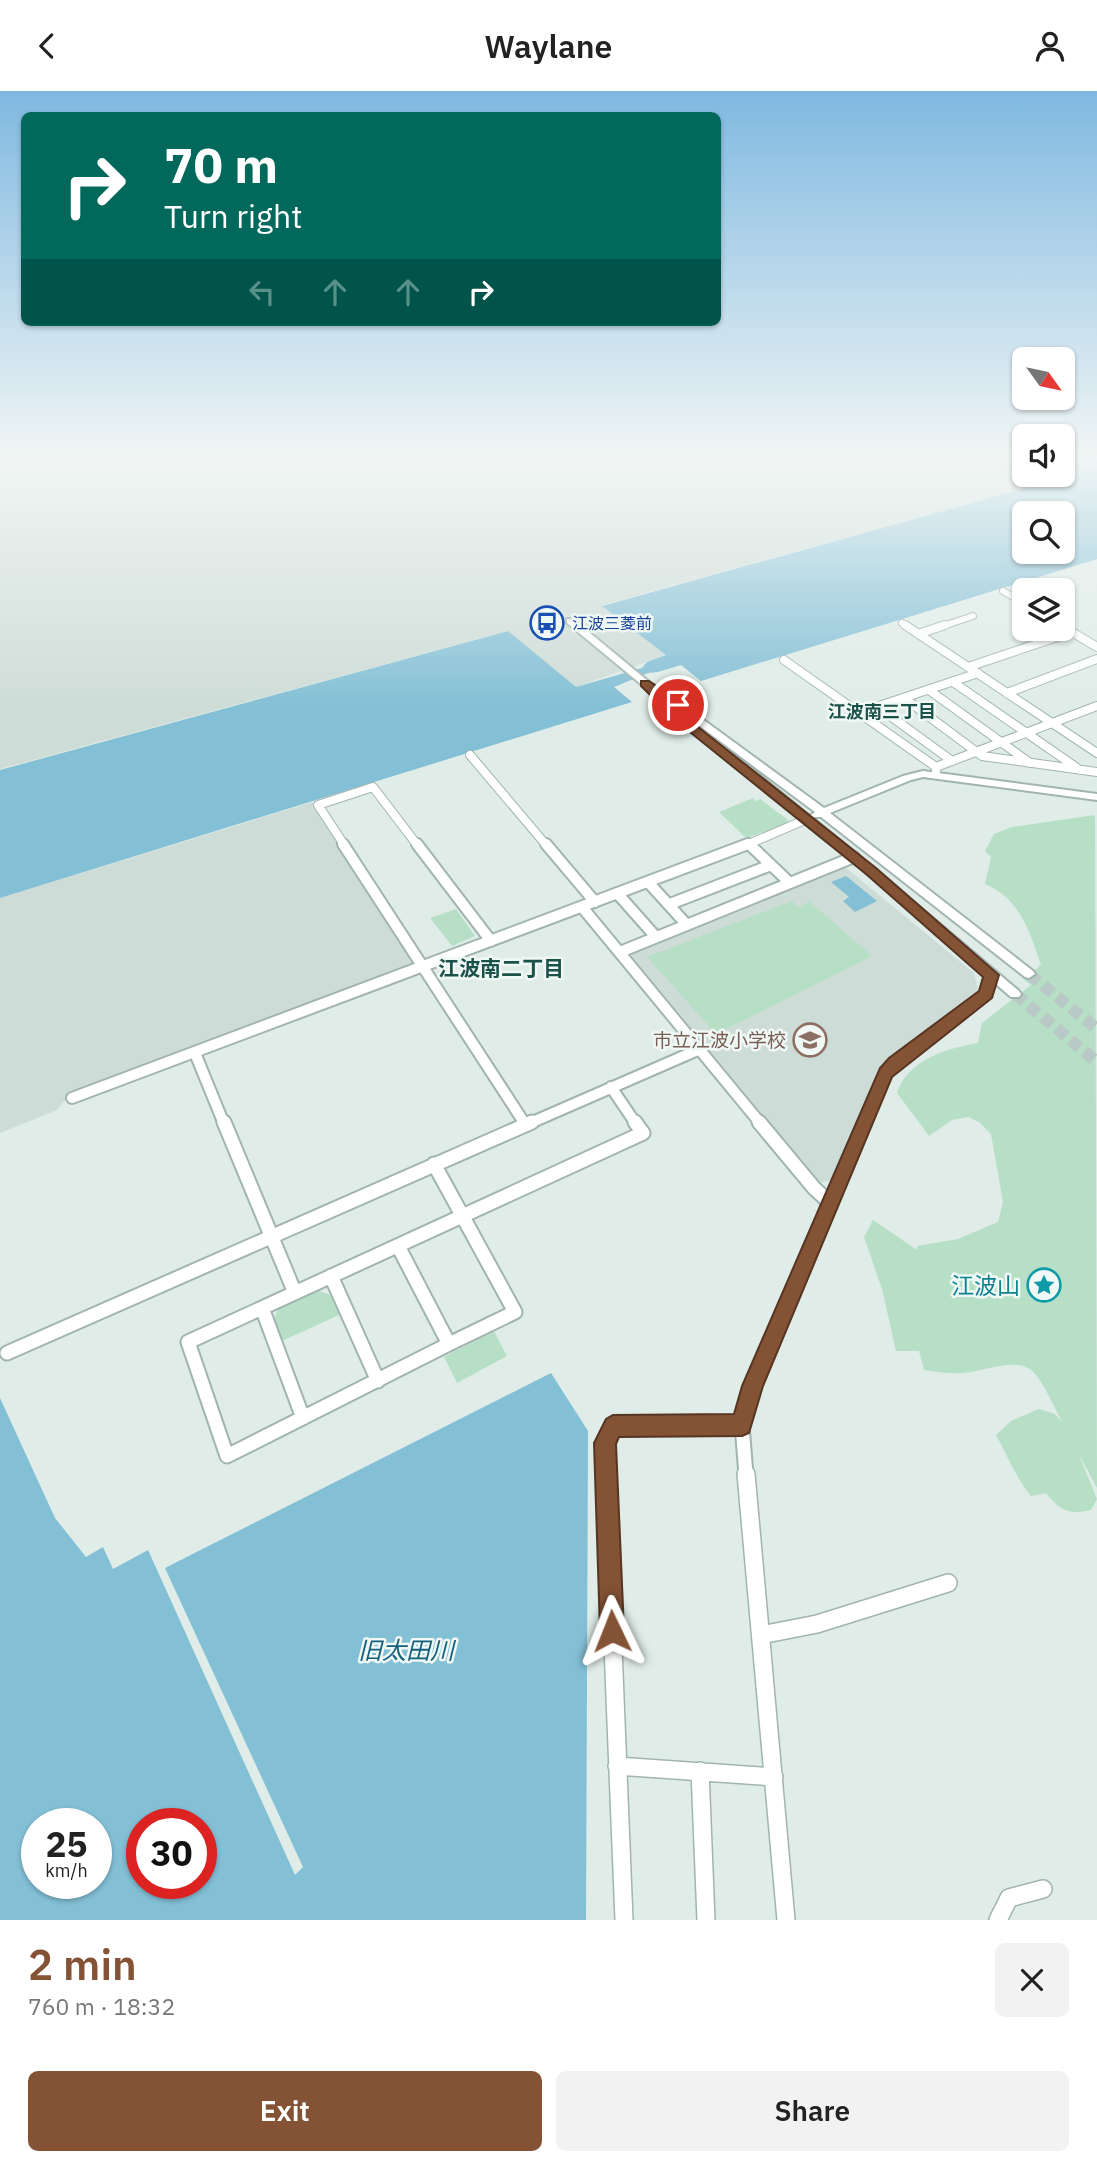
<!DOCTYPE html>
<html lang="en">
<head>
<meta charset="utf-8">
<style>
	body { margin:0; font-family:"IBM Plex Sans","Noto Sans JP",sans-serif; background:#f2f2f2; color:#222; height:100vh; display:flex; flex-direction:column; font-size:26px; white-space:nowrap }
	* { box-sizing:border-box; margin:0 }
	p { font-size:23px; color:#767676 }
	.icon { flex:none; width:38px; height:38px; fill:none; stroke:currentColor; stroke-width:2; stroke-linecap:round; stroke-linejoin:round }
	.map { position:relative; height:1829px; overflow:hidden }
	.panel { display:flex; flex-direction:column; background:#fff; flex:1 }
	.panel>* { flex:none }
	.guide { position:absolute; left:21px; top:21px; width:700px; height:214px; border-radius:10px; box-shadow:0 2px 5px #0004; background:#00695c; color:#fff; overflow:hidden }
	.needle { width:46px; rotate:123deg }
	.tools { position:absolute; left:1012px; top:256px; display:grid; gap:14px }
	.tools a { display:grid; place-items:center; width:63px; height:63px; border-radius:10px; background:#fff; box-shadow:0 2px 5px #0004; font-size:35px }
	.speed { position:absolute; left:21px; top:1717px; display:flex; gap:14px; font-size:35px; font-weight:700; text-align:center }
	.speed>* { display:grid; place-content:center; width:91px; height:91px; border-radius:50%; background:#fff; box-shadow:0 2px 5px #0004; line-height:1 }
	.speed small { font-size:18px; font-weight:400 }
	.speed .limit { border:10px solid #d22; background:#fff; color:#111 }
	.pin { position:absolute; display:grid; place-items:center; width:60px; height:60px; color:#fff; margin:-30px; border:4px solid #fff; border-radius:50%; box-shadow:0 2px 7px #0007 }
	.me { position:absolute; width:77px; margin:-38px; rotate:358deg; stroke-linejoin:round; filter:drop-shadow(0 0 5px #0008) }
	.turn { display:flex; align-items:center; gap:24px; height:147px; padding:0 28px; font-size:32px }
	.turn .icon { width:91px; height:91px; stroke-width:2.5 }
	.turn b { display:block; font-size:49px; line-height:60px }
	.lanes { display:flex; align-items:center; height:66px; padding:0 28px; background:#0003; justify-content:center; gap:35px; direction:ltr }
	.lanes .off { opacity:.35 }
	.round { display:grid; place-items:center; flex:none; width:74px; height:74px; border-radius:10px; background:#f2f2f2 }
	.headline { display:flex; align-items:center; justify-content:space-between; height:119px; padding:0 28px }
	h1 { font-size:42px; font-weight:600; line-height:52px; color:#845235 }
	.primary-button { display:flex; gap:14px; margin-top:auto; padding:14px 28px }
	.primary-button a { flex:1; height:80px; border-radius:10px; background:#845235; color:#fff; font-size:28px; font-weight:600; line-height:80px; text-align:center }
	.primary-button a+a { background:#f2f2f2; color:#222 }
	header { display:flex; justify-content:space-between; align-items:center; height:91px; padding:0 28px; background:#fff; font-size:32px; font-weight:600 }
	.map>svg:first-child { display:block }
	.built { fill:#cedcd7 }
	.green { fill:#b6dfc6 }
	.water { fill:#83bfd5; fill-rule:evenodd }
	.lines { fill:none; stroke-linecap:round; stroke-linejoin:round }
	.tertiary-tunnel { stroke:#b9c9c5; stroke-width:12; stroke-dasharray:12 6; stroke-linecap:butt }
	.minor-far4-casing { stroke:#a2b4b0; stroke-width:8 }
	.minor-far3-casing { stroke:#a2b4b0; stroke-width:10 }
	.minor-far2-casing { stroke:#a2b4b0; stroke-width:14 }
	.minor-far1-casing { stroke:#a2b4b0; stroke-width:17 }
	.minor-casing { stroke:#a2b4b0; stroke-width:20 }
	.tertiary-casing { stroke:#a2b4b0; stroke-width:4 }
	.minor-far4 { stroke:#fff; stroke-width:6 }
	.minor-far3 { stroke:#fff; stroke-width:8 }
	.minor-far2 { stroke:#fff; stroke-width:10 }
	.minor-far1 { stroke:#fff; stroke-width:13 }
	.minor { stroke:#fff; stroke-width:17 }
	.tertiary { fill:#fff; fill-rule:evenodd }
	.route { fill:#845235; stroke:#563522; stroke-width:2 }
	.labels { text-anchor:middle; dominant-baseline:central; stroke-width:5; stroke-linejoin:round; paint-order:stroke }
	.far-transit-label { font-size:16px; fill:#164399; stroke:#f0f8f5; text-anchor:start }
	.far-neighbourhood-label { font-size:18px; font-weight:bold; fill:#1a5149; stroke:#f0f8f5 }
	.education-label { font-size:19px; fill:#785e54; stroke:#f0f8f5; text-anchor:end }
	.neighbourhood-label { font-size:21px; font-weight:bold; fill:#1a5149; stroke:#f0f8f5 }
	.near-culture-label { font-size:23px; fill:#0d838f; stroke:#f0f8f5; text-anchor:end }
	.near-water-label { font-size:24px; font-style:italic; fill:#15607d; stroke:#f0f8f5 }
</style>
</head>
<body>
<header><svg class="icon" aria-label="back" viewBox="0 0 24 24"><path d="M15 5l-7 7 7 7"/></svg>Waylane<svg class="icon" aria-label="person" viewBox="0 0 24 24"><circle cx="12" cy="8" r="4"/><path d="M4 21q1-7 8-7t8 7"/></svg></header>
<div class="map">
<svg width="1097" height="1829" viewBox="0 0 1097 1829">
	<rect width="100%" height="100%" fill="#dfece8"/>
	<path class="built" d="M0,362H1016L1024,366V383H1060L1065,386L602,514L666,564L576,596L507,540L0,678Z
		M313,711L417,869L416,874L68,1005L57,1019L0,1042V807Z
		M845,776L974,882L979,902L891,969L879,983L832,1089L818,1092L631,864L632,861Z"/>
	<path class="green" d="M753,707L756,710L760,708L788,729L787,732L746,747L719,721Z
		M1095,721L1097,1397L1078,1362L1097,1408L1091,1419C1069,1424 1060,1420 1046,1402L1031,1405C1016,1387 1007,1364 996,1344L1011,1330L1039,1318L1055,1323L1062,1331C1055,1318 1042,1287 1031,1279C1014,1266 982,1281 962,1282C949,1283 937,1281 924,1279L919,1260H896L882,1198L864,1146L873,1129L917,1159V1155L958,1148L998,1131L1003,1111L991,1043L979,1031L968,1026L952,1029L929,1045L897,1002C907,969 948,957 978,952L982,932L1031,894L1023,888L1041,874C1030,842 1020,807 985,793L991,766L985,760L994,743L1012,736L1095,724Z
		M792,810L798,816L810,811L872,865L716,943L647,866Z
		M456,818L475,845L452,855L430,827Z
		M316,1199L330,1204L339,1224L282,1250L274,1228L279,1216Z
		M494,1240L507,1265L457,1292L444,1266Z"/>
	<path class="water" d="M1062,362H1097V468L701,590L681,574L658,581L648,582L614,596L632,611L0,807V679L508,540L576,596L642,577L647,571L666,564L602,515L1065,386L1061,383ZM1024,422H1062V460H1024Z
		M846,785L877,810L855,821L843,810L849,806L831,791Z
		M551,1282L588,1340L586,1829H0V1307L55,1427L86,1466L103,1456L113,1478L148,1459L295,1784L303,1776L165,1477ZM96,1732V1792H37V1732ZM201,1732V1792H142V1732Z"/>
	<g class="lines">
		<path class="tertiary-tunnel" d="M1029,883L1097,938
			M1015,903L1097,971"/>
		<defs>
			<path id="minor-far4" d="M1003,500L1024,512
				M902,532L908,536
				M940,536L973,525"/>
			<path id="minor-far3" d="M905,534L1097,662
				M1062,535L1097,556
				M918,543L945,534
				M784,569L936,676
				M968,576L1072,541
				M953,591L1080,679
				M929,599L1030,672
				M1007,602L1097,568
				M904,607L982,665L1097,681
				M878,616L952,670
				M858,622L978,582
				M470,664L547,755
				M936,680V676L1097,615
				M749,753L751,755
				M345,755L318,714L373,696L418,755
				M744,755L807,728"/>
			<path id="minor-far2" d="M343,753L525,1033
				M417,753L491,850
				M546,753L595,811
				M749,753L790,792
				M648,791L687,834
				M617,802L656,846
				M670,813L771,774
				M582,816L761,1033
				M620,861L854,766
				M195,962L224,1033
				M611,996L636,1033
				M72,1007L748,753
				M528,1033L700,958
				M864,1033L886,982L895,972L986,903L992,884"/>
			<path id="minor-far1" d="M224,1031L295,1202
				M759,1031L814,1097L829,1111
				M398,1155L449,1253L515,1221L434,1073
				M331,1185L378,1290
				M262,1217L303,1327
				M449,1253L227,1365L188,1251L643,1042L635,1031
				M7,1262L532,1031
				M606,1384L605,1352L613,1335L742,1334
				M746,1384L742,1334L746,1311L865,1031"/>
			<path id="minor" d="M606,1383L624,1829
				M746,1383L786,1829
				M761,1544L817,1533L948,1492
				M617,1675L774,1686
				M700,1680L706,1829
				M998,1829L1009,1807L1043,1798"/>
			<path id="tertiary" d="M567,528H573L648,590L668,609L675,608L824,717L903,685L923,680L1097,703V709L923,686L911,689L830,722L1033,880L1035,883L1029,887L1025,886L821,726H812L811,724L815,721L677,618L858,764L1019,900L1021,903L1019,906H1011L850,768L681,632L642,594L567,532Z"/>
		</defs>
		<use href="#minor-far4" class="minor-far4-casing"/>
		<use href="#minor-far3" class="minor-far3-casing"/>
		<use href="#minor-far2" class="minor-far2-casing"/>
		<use href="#minor-far1" class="minor-far1-casing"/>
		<use href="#minor" class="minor-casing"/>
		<use href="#tertiary" class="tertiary-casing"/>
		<use href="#minor-far4" class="minor-far4"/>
		<use href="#minor-far3" class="minor-far3"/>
		<use href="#minor-far2" class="minor-far2"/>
		<use href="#minor-far1" class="minor-far1"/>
		<use href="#minor" class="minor"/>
		<use href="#tertiary" class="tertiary"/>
	</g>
	<linearGradient id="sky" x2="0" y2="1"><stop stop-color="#7fb8e0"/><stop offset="0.59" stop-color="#f1f6f5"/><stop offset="1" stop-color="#f1f6f5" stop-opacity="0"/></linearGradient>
	<rect width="1097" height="618" fill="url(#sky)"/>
	<path class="route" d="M641,590H649L683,612V617L678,618L688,628L876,777L999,884L992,907L892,986L763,1295L749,1342L742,1345L619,1346L616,1353L624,1540L621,1549L612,1552L604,1549L600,1540L594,1352L606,1328L613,1324L734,1323L742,1295L880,977L889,967L979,900L983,886L866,783L680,633L641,595Z"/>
	<defs>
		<symbol id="bus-ring" viewBox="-11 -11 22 22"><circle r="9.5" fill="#f0f8f5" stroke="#1a4fb4" stroke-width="1.5"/><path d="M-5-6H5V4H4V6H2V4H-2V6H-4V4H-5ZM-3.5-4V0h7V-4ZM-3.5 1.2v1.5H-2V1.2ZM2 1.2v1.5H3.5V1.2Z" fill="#1a4fb4"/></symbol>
		<symbol id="school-ring" viewBox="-11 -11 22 22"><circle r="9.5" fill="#f0f8f5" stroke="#8d6e63" stroke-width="1.5"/><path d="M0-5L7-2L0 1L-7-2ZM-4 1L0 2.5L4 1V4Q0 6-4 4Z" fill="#8d6e63"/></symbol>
		<symbol id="sight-ring" viewBox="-11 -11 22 22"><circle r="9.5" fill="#f0f8f5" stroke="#0f9aa8" stroke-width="1.5"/><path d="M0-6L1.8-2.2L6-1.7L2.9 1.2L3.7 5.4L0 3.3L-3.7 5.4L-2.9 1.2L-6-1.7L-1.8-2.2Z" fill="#0f9aa8"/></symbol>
	</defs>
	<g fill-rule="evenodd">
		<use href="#bus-ring" x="528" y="513" width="38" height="38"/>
		<use href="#school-ring" x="791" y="930" width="38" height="38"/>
		<use href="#sight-ring" x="1025" y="1175" width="38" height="38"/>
	</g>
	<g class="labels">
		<g class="far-transit-label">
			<text x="572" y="532">江波三菱前</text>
		</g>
		<g class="far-neighbourhood-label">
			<text x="882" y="620">江波南三丁目</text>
		</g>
		<g class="education-label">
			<text x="786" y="949">市立江波小学校</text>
		</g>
		<g class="neighbourhood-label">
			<text x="501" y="877">江波南二丁目</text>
		</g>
		<g class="near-culture-label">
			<text x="1020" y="1194">江波山</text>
		</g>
		<g class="near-water-label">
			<text x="406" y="1559">旧太田川</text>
		</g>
	</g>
</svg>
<div class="tools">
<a><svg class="needle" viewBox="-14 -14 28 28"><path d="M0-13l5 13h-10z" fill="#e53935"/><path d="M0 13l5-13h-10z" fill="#767676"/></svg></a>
<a><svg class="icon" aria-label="sound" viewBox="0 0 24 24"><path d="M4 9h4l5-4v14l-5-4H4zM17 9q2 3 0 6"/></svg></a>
<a><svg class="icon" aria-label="search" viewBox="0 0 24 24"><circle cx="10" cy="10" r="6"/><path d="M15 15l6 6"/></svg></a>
<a><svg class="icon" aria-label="layers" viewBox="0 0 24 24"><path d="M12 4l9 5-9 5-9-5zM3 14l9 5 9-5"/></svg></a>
</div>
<div class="speed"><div>25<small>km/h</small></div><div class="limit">30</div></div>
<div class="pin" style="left:678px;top:614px;background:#d93025"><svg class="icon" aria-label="arrive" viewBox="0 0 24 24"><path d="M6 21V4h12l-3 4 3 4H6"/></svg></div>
<svg class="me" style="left:612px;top:1540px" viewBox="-20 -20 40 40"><path d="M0-17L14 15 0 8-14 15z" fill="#845235" stroke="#fff" stroke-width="4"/></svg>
<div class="guide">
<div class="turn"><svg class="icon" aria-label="right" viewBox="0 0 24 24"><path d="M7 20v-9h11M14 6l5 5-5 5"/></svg><div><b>70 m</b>Turn right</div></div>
<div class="lanes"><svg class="icon off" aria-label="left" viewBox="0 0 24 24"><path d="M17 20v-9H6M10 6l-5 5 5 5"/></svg><svg class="icon off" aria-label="ahead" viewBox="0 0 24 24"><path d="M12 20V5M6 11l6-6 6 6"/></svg><svg class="icon off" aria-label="ahead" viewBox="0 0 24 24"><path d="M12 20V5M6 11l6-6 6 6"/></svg><svg class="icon" aria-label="right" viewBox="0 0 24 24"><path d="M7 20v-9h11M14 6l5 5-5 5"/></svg></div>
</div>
</div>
<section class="panel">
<div class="headline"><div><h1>2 min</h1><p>760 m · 18:32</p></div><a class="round"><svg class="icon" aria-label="close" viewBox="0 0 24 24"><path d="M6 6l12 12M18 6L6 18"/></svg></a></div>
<div class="primary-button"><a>Exit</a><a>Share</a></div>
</section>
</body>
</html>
